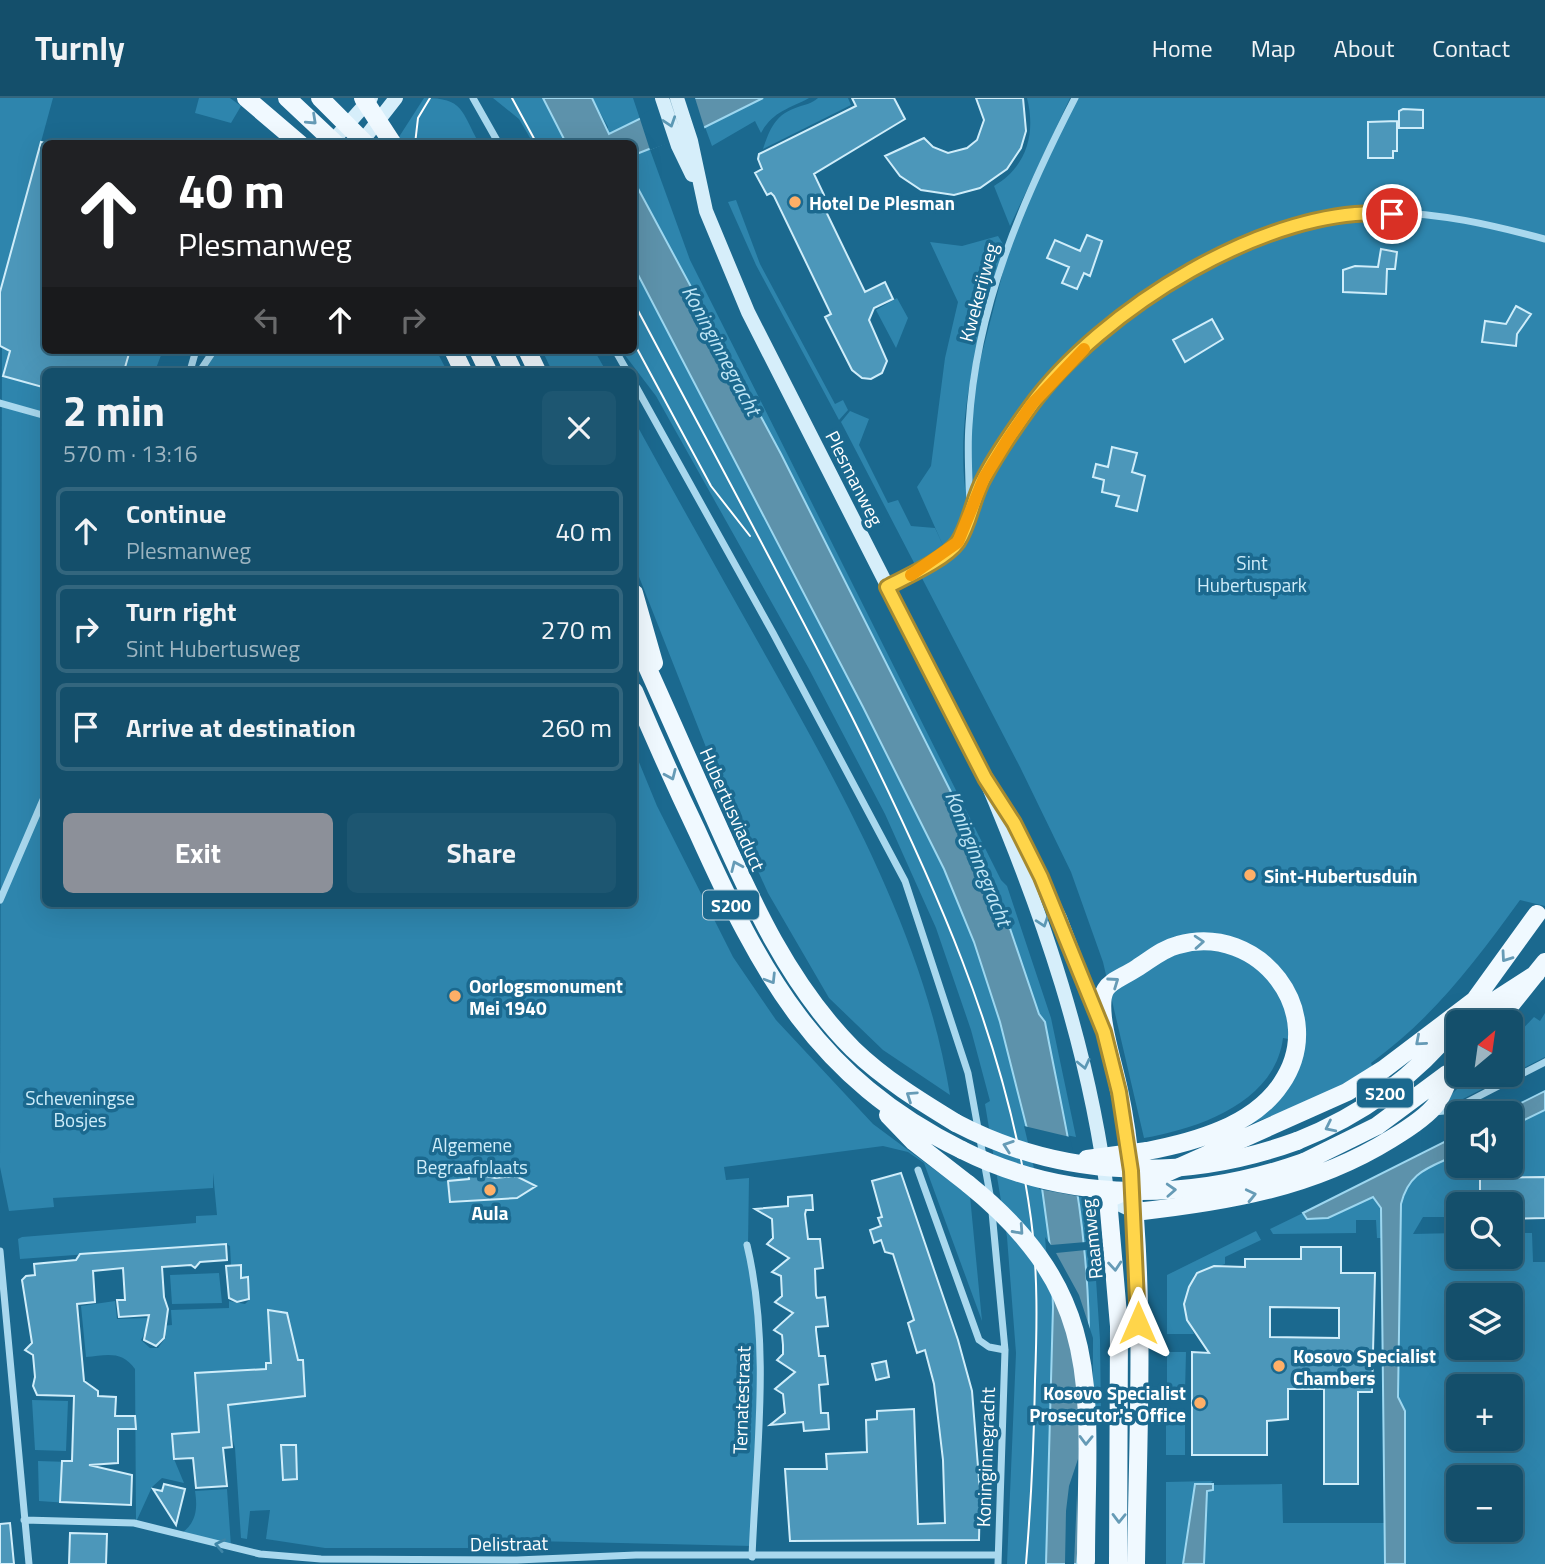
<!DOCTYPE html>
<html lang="en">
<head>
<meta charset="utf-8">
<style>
	body { margin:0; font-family:"Titillium Web",sans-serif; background:#1d5671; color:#f1f3f6; height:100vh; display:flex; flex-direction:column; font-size:26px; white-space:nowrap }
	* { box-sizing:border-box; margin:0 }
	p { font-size:23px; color:#9db5c1 }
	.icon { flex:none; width:38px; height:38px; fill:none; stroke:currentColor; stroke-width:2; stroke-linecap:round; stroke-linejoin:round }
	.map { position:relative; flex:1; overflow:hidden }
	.side { position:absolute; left:42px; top:270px; width:595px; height:539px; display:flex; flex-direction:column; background:#144f6b; border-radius:10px; box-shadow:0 7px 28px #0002,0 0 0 2px #33667e }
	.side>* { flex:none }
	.hud { position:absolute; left:42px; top:42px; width:595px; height:214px; border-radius:10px; box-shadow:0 7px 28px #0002,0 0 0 2px #33667e; background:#202124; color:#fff; overflow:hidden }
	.needle { width:46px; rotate:29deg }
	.controls { position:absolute; left:1446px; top:912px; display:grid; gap:14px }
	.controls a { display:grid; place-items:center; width:77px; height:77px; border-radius:10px; background:#144f6b; box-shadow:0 7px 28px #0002,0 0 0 2px #33667e; font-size:35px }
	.pin { position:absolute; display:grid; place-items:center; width:60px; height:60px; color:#fff; margin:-30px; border:4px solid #fff; border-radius:50%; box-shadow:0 2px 7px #0007 }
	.me { position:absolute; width:77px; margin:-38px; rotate:0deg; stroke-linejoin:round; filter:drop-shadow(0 0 5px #0008) }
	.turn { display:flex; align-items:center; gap:24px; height:147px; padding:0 21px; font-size:32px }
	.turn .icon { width:91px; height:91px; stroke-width:2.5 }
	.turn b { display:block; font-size:49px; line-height:60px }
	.lanes { display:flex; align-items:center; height:66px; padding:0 21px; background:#0003; justify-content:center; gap:35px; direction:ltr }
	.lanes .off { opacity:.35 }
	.round { display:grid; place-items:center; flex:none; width:74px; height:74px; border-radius:10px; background:#1d5671 }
	.head { display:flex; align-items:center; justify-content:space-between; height:119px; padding:0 21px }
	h1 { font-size:42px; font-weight:700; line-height:52px }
	.action { display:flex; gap:14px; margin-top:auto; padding:14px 21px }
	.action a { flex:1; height:80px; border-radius:10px; background:#8c9099; color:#fff; font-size:28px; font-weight:700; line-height:80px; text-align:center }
	.action a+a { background:#1d5671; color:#f1f3f6 }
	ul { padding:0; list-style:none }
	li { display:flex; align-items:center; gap:21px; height:88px; margin:0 14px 10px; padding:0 7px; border:4px solid #33667e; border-radius:10px }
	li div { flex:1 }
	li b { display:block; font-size:26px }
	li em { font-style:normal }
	header { display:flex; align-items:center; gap:42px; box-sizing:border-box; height:98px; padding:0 35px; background:#144f6b; border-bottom:2px solid #33667e }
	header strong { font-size:33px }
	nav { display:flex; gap:38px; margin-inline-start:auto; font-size:24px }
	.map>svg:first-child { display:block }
	.green { fill:#2e85ad; fill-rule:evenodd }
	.water { fill:#5d92ab; stroke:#9dd7f0; stroke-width:2 }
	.pier { fill:#1b698f }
	.building { fill:#4c97ba; stroke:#cfedfa; stroke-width:2; fill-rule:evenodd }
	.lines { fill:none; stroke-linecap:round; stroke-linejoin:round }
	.street { stroke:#a9d8ee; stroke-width:7 }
	.secondary { stroke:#d6eefa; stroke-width:14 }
	.primary { stroke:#f0f9ff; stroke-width:18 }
	.tram { stroke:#fff; stroke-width:2 }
	.primary-bridge { stroke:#f0f9ff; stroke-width:18 }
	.oneway { stroke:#669bb6 }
	.oneway2 { stroke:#5c98b4 }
	.oneway3 { stroke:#3e85a7 }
	.route-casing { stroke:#a68a30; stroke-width:18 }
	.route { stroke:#ffd54a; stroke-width:12 }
	.slow { stroke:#f59e0b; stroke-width:12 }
	.poi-dot { fill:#ffaf67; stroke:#1b698f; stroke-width:2.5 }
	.labels { text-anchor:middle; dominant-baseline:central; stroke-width:7; stroke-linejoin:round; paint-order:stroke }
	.shield { fill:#1b698f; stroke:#bbd2dd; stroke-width:2 }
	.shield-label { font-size:18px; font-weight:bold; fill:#fff }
	.poi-label { font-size:19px; font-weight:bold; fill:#fff; stroke:#1b698f; text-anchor:start }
	.street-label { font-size:19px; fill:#fff; stroke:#1b698f }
	.park-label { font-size:19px; fill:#cfedfa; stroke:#1b698f }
	.water-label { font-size:21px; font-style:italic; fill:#c0e6f6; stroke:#1b698f }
</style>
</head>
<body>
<header>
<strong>Turnly</strong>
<nav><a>Home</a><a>Map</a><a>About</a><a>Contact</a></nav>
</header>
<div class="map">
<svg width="1545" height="1466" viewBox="0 0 1545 1466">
	<rect width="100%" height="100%" fill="#1b698f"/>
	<path class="green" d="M0,0H53L0,194Z
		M199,0H230L241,8L231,25L195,15Z
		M424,0C464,0 461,13 479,45L399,46L397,42Z
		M493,0H543L566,45H533L519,21Z
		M592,0H633L640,21L608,36V29Z
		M763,0H809C789,11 773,13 761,35L755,23L712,48L705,29Z
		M818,0H848L851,7L763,51C770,30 776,16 798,9C806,6 811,6 818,0Z
		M1027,0H1070L1010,128L994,88C1027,69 1036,35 1027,0Z
		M1075,0H1545V808L1520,802C1474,865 1435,918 1371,965L1373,970L1311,1003L1245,1028C1276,1005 1299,985 1305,944L1283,940C1275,1004 1200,1030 1144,1040L1103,864L1071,774L1020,669L841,324L850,313L869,321L859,347L888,405L898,402L911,428L935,430L946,454L917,389L931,368L945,260L958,204L930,144L962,148L998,138L1005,149C982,228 956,308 965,390L968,328L979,267L1013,135Z
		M649,49L690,162L1001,782L1007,788L1051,920L1076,1039L1066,1037L1045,924L1039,916L1001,804L957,706L781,356L634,83V57Z
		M736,102L760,166L835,306L843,302L848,312L839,322L756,167L728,104Z
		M634,169L863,609L944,771L974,844L1000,924L1042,1090L1051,1156L1053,1209L1046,1466H1007L1016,1255L1007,1139L985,1006L990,1003L971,932L936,830L885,716L809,571L656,298L621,252H634Z
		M897,200L908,220L896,250L876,212Z
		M2,249L10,251L3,278L45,290L46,805H634V652L657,708L733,859L776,922L873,1026L970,1098L982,1223L924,1065L908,1054L883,1048L724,1069L726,1082L749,1080L748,1147L759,1246L752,1448L532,1443V1450H325L266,1441L270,1412L250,1413L247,1441L241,1440L235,1350L230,1331L211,1333L204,1377L195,1378L192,1335L172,1336L174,1361L184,1385L162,1380L152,1389L136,1424L135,1271C122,1252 106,1257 86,1259L81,1208L115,1203L117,1221L147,1220L148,1229L141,1242L150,1250H158L166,1239L162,1228L172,1227L171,1212L229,1210V1203L245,1206L250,1201L248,1179H242L241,1166L231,1167L230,1148L226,1146L20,1161L18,1141L22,1139L196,1125V1118L217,1117L213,1075V1090L53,1100L54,1109L9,1113L0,1069Z
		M130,252H163L155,273H124Z
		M214,252H436L447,273H200Z
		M542,252H594L606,273H552Z
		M634,322C679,404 725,485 771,567C847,702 925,843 950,997L883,952L829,900L768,795L733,718L634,466Z
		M1545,915V959L1449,1008L1445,1007L1444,1004L1471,977L1510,976V944L1534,919L1540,923Z
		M1545,1012V1080L1481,1106H1458V1119H1423L1413,1136L1458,1135V1158H1510V1135H1532L1533,1164H1545V1466H1405V1313L1398,1299L1401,1106C1409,1073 1429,1070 1458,1056V1068H1510V1029ZM1458,1197H1510V1250H1458ZM1458,1288H1510V1340H1458ZM1458,1379H1510V1432H1458Z
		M1079,1099L1087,1100L1090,1144H1085L1084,1148L1086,1152L1094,1151L1100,1242L1101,1318L1092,1314L1087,1176Z
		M1371,1100L1377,1101L1381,1110L1382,1140H1377L1376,1122H1356V1135L1273,1136L1270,1131L1303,1115L1307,1121L1328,1120Z
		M1256,1133L1261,1142L1225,1159V1166L1194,1177L1184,1206L1187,1222L1194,1236H1167V1177Z
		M219,1175L222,1205L172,1206L170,1177Z
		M1167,1254H1186L1185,1294H1167Z
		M32,1302L68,1303L66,1353L35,1352Z
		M1166,1316L1185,1317V1357H1166Z
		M38,1363L69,1364L68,1405L39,1403Z
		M1213,1383L1192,1402L1183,1466H1166V1384Z
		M1282,1386L1283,1425H1385V1466H1204L1207,1393L1213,1392V1387Z
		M227,1391L231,1448L179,1437C196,1426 198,1412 195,1393Z"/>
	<path class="water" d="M543,0H592L609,36L682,0H763L705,29L634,57V46L566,45Z
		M634,83L781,356L957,706L1001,804L1039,916L1045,924C1059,998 1077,1073 1084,1149C1095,1253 1087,1361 1077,1466H1046L1053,1209L1051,1156L1042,1090L1000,924L974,844L944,771L863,609L634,169Z
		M1545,993V1012L1510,1029V1015H1501Z
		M1458,1037V1056C1429,1070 1409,1073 1401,1106L1398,1299L1405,1313V1466H1385L1381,1110L1373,1099L1328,1120L1307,1121L1303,1115Z
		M1195,1386H1213V1392L1207,1393L1204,1466H1183Z"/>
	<path class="pier" d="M674,0H695L705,32L650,52L639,18Z
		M1024,1028L1070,1039L1082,1099L1039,1091Z
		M1045,1139L1051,1147L1086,1144V1152L1056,1155L1079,1197L1093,1240L1092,1463L1077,1462V1397L1074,1466H1065L1066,1413L1069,1388L1078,1361V1288L1066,1228L1049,1187Z"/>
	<path class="building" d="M852,0H894L905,21L814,76L824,97L819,99L865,194L885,184L893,201L874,210L869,222L887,263L882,275L871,281L862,280L852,272L825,219L831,216L774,98L771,95L767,97L755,75L762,71L758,61L759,56L856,8Z
		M976,0H1023L1026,33L1021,50L1007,71L980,90L954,97L921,92L900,78L885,58L924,40L933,49L948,55L967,50L977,42L984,22Z
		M1403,11L1423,12V30H1399V13Z
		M1397,23V53H1393V60H1368V24Z
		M41,44L46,45V252H130L124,273H46V290L3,278L10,253L0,248V194Z
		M1087,137L1102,143L1090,178L1084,175L1077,191L1062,185L1069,169L1047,160L1055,142L1080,153Z
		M1381,151L1397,154L1395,171H1387L1386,196L1343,194V172L1355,168L1378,169Z
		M1516,208L1531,216L1517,236L1516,248L1482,244L1485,223L1506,226Z
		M1212,221L1223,241L1185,264L1173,242Z
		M1112,349L1137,355L1132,374L1145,378L1137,413L1116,408L1119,398L1102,394L1104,382L1093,379L1096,366L1108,369Z
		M468,1074L495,1080L516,1078L536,1088L517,1100L450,1104L448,1083L469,1081Z
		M901,1075L958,1242L972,1293L980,1394L979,1442L790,1443L785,1371H827L826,1356L867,1354L866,1322L877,1321V1313L914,1311L918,1426L945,1425L943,1362L934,1286L925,1252L917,1255L908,1225L914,1222L893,1156L885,1154L881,1142L874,1145L870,1132L881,1128L878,1120L882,1119L872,1083Z
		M1545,1079V1120L1510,1121V1106H1480V1080Z
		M812,1097L813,1112H806L805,1116L808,1141H820L823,1170L815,1171L816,1197L817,1200L825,1199L828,1228L816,1229V1232L819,1258H825L828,1286L819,1287L821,1315H828L829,1331L804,1333L803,1324L770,1327L785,1315L783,1296L775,1291L795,1274L777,1262L783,1256V1247L782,1237L774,1232L793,1215L775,1204L782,1198L781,1178L772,1174L789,1160L767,1146L773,1140L772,1121L755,1111L788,1108V1099Z
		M226,1146L227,1162L200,1164L195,1170L191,1167L162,1169L164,1199L168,1211L164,1240L156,1248L144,1242L149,1217L119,1219L117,1202H125L123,1170L93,1173L95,1204L77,1206L84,1283L98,1293V1298L116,1299L115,1318H135L136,1331H118V1365L89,1367L132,1377L131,1407L60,1404L62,1363H72L74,1298L37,1297L33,1288L35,1279L33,1257L25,1252L32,1245L22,1182L26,1178L35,1177L34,1166L76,1162L80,1156Z
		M1301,1149H1341V1175H1375L1372,1294H1358V1386H1324V1291H1288V1321L1267,1323V1357H1192V1254L1209,1255L1187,1222L1184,1206L1189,1189L1197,1175L1214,1168L1245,1169V1161H1301ZM1270,1209L1339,1210V1240L1270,1239Z
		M241,1167V1180L248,1179L249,1201L237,1204L229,1200L226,1168Z
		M268,1212L287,1215L298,1262H303L305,1298L228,1307L232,1349L223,1350L227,1388L196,1390L193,1360L174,1361L172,1336L199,1334L195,1275L266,1271V1265H271Z
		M886,1263L889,1279L876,1282L872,1266Z
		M281,1347H296L297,1381L283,1382Z
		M164,1386L185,1391L176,1427L153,1391L162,1393Z
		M10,1425L14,1466H0V1426Z
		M70,1435L107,1436L106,1466H69Z"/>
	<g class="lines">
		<path class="street" d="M473,0L499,46
			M615,252L627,273
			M190,273L196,252
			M200,273L214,252
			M634,285L773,535L905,783L968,975L991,1102
			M0,305L46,318
			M970,407C969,380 967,353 969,327C976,209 1022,103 1075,0
			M888,489C906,479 948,460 958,443C969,426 973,402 982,384C994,357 1013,331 1031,308C1107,205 1254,117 1383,115C1438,114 1492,127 1545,141
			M0,802L46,695
			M1435,1014L1452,1012L1545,964
			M918,1072L979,1242L989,1249L1005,1252
			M992,1114L1005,1252L998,1466
			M747,1147C771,1248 756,1357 752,1459
			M0,1153L29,1466
			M24,1422L134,1425L260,1456L321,1461L517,1462L636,1457H998"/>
		<path class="secondary" d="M662,0L678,48L692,77
			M677,0L691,43L706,113L748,214L985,680C1043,816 1090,953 1108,1101L1135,1114
			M330,46L371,0
			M360,46L396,0
			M1015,728L1060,820L1101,928"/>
		<path class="primary" d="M246,0L300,46
			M363,0L393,46
			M453,252L463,273
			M478,252L488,273
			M503,252L513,273
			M527,252L537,273
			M634,495L654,565
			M634,540C661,599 687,659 714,719C751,802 788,886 853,951C884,981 920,1003 956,1025
			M634,593C654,640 675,687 697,733C761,875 816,980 962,1052
			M1469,910L1537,816
			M1497,924L1545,864
			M888,1017L914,1044L968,1086
			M1297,1043C1360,1018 1415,979 1458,925
			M1304,1064L1377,1028L1447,976
			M1135,1114C1225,1104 1312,1090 1391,1041C1406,1032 1427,1019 1437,1005C1444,995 1448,981 1453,971
			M1118,1466L1119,1228L1108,1101L1347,994L1384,971L1475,902L1494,903L1536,876
			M1136,1466C1138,1336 1145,1205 1131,1076C1129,1048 1125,1019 1119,992C1114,968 1106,944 1103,920C1099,884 1110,887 1137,870C1150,862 1162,851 1178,847C1259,824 1330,915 1281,986C1253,1028 1194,1044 1147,1053"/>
		<path class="tram" d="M512,0L537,46
			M512,44L513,46
			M415,46L418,20L430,0
			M634,205C707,343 782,480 852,619C931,778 1007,942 1031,1121C1038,1175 1037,1229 1035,1283C1034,1344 1031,1405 1026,1466
			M634,245L711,388L750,438"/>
		<path class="primary-bridge" d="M287,0L336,46
			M320,0L366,46
			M956,1025C1063,1081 1184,1084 1297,1043
			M962,1052C1069,1106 1193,1103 1304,1064
			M1087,1061L1147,1053
			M968,1086C1110,1200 1086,1299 1086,1463"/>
	</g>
	<defs><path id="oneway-chevron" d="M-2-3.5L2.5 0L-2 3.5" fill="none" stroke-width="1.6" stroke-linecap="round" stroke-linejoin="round" transform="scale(1.75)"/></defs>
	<g class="oneway">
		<use href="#oneway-chevron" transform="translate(312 22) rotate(43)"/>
		<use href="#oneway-chevron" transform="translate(671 677) rotate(66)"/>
		<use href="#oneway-chevron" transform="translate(736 768) rotate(-114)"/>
		<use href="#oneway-chevron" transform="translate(1199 844) rotate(-4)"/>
		<use href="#oneway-chevron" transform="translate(1506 859) rotate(125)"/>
		<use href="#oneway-chevron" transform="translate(771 881) rotate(58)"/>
		<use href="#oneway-chevron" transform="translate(1114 884) rotate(-35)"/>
		<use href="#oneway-chevron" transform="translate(1420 943) rotate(139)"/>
		<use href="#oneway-chevron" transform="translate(911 998) rotate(-146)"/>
		<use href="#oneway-chevron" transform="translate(1330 1029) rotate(154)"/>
		<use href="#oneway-chevron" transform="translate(1008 1048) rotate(-161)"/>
		<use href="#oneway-chevron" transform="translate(1171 1092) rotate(-3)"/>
		<use href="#oneway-chevron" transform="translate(1251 1097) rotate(-13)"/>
		<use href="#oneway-chevron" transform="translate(1019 1132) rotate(48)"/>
		<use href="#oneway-chevron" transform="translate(1115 1168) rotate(85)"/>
		<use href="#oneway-chevron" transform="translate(1086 1342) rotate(91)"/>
		<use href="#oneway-chevron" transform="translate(1119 1420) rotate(91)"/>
	</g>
	<g class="oneway2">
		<use href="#oneway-chevron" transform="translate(670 24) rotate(72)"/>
		<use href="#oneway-chevron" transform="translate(1043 824) rotate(71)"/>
		<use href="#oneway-chevron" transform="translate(1084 966) rotate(77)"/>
	</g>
	<use class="oneway3" href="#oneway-chevron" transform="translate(220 1447) rotate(-168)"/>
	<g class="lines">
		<defs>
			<path id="route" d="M1138,1225L1131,1073L1119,994L1104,934L1041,779L1014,725L985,680L887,489C906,479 946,461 958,444C970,426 973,399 984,380C997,355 1014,331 1030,309C1099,213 1270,105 1392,116"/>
		</defs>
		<use href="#route" class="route-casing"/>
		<use href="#route" class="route"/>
		<path class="slow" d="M911,477L958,444L984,380L1008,341L1032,306L1084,251"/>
	</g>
	<g class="poi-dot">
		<circle cx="795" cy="104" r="7"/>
		<circle cx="1250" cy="777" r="7"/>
		<circle cx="455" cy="898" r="7"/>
		<circle cx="490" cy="1092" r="7"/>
		<circle cx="1279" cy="1268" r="7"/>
		<circle cx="1200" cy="1305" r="7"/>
	</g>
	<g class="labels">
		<g class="shield">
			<rect x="703" y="792.5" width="56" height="29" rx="5"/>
			<rect x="1357" y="980.5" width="56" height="29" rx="5"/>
		</g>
		<g class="shield-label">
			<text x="731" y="807">S200</text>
			<text x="1385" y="995">S200</text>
		</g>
		<g class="poi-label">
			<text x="809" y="104">Hotel De Plesman</text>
			<text x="1264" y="777">Sint-Hubertusduin</text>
			<text x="469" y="887">Oorlogsmonument<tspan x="469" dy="22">Mei 1940</tspan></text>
			<text x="490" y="1114" text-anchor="middle">Aula</text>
			<text x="1293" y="1257">Kosovo Specialist<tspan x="1293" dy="22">Chambers</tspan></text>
			<text x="1186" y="1294" text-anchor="end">Kosovo Specialist<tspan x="1186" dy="22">Prosecutor's Office</tspan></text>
		</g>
		<g class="street-label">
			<text transform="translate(978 194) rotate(-75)">Kwekerijweg</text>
			<text transform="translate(855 380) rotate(63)">Plesmanweg</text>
			<text transform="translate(733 711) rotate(66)">Hubertusviaduct</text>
			<text transform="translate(1091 1141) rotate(-96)">Raamweg</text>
			<text transform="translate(741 1302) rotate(-88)">Ternatestraat</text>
			<text transform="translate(985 1359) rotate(-88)">Koninginnegracht</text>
			<text transform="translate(509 1445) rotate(-1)">Delistraat</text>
		</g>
		<g class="park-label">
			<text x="1252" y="464">Sint<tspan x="1252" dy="22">Hubertuspark</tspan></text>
			<text x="80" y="999">Scheveningse<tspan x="80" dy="22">Bosjes</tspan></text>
			<text x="472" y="1046">Algemene<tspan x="472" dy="22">Begraafplaats</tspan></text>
		</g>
		<g class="water-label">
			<text transform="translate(722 252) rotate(62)">Koninginnegracht</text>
			<text transform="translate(979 760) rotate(68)">Koninginnegracht</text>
		</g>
	</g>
</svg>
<div class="controls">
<a><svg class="needle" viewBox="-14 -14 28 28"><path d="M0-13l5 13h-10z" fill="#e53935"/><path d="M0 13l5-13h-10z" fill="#9db5c1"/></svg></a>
<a><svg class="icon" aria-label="sound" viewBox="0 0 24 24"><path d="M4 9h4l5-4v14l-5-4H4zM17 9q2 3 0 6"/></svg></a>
<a><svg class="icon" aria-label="search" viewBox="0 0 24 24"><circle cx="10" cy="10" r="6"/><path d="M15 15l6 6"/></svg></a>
<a><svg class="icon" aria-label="layers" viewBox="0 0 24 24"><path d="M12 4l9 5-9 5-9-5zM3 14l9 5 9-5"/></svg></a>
<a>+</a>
<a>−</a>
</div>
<div class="pin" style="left:1392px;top:116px;background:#d93025"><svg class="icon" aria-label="arrive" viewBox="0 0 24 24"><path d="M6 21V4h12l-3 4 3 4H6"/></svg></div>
<svg class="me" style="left:1138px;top:1225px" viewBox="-20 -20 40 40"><path d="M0-17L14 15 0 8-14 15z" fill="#ffd54a" stroke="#fff" stroke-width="4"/></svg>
<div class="hud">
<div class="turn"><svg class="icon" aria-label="ahead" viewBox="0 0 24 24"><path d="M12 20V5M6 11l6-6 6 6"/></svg><div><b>40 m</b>Plesmanweg</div></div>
<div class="lanes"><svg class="icon off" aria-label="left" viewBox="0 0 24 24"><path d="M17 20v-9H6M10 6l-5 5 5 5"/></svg><svg class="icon" aria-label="ahead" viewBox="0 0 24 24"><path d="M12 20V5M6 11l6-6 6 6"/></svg><svg class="icon off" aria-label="right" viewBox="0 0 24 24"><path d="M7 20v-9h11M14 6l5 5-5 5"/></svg></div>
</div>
<section class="side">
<div class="head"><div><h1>2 min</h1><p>570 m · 13:16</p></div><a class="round"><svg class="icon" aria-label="close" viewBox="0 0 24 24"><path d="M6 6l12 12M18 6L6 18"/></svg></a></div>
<ul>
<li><svg class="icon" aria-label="ahead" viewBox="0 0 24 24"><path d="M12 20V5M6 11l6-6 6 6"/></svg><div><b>Continue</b><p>Plesmanweg</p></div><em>40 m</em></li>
<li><svg class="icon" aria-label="right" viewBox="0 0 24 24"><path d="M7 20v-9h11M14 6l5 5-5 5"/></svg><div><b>Turn right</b><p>Sint Hubertusweg</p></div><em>270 m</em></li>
<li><svg class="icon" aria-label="arrive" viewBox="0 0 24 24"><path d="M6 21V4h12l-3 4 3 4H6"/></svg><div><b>Arrive at destination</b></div><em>260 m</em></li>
</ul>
<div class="action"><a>Exit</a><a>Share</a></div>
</section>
</div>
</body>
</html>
